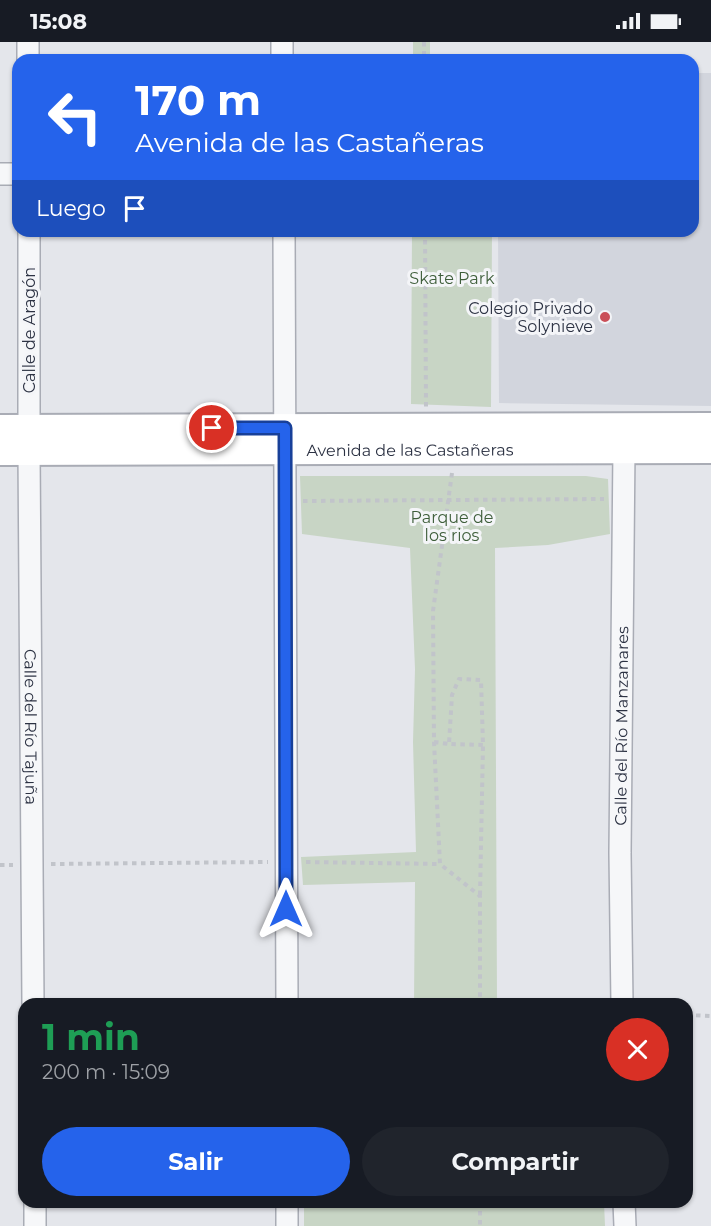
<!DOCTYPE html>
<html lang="es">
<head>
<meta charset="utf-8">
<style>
	body { margin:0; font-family:Montserrat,sans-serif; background:#20242c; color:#f1f3f6; height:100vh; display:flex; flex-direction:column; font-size:22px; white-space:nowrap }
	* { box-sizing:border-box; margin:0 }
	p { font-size:20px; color:#9ea1a6 }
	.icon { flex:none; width:33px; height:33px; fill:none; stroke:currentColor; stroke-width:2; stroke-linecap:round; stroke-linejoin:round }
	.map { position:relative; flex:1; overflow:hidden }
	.drawer { position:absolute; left:18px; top:956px; width:675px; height:210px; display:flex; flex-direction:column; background:#171b24; border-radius:18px; box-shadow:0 2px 4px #0004 }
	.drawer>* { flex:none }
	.top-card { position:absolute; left:12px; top:12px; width:687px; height:183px; border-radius:18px; box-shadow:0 2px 4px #0004; background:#2563eb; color:#fff; overflow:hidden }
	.pin { position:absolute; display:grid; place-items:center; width:51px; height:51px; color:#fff; margin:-26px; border:3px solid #fff; border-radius:50%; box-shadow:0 2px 6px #0007 }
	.me { position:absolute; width:66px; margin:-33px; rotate:0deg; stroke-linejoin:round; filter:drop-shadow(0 0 4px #0008) }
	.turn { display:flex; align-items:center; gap:21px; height:126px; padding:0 24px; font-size:27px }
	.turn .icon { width:78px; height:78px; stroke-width:2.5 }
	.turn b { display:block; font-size:42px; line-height:51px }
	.then { display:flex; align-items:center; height:57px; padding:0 24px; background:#0003; gap:12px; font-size:22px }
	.round { display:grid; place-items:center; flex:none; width:63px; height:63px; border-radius:32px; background:#20242c }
	.head { display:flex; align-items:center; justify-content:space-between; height:102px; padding:0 24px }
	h1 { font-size:36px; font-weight:700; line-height:45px; color:#1e9e55 }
	.button { display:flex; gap:12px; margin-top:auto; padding:12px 24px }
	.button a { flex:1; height:69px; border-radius:36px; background:#2563eb; color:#fff; font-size:24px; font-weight:700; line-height:69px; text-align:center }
	.button a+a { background:#20242c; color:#f1f3f6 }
	.status { display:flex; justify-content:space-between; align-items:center; height:42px; padding:0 30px; background:#171b24; direction:ltr }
	.status svg { height:16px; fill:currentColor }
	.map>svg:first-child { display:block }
	.built { fill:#d2d5dd }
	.green { fill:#c8d5c5 }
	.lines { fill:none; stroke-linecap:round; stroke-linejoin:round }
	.street-casing { stroke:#a9acb5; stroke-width:24 }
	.secondary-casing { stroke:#a9acb5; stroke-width:32 }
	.path { stroke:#c1c4ca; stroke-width:4; stroke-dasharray:4.5 4.5; stroke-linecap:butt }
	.street { stroke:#f6f7f9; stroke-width:21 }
	.secondary { stroke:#fff; stroke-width:28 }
	.route-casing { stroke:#184099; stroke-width:15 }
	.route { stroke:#2563eb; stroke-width:10 }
	.poi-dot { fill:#ca4f58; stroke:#f4f5f8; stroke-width:2 }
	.labels { text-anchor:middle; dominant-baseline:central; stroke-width:6; stroke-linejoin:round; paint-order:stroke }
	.park-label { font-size:16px; fill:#3e5e3a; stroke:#f4f5f8 }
	.poi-label { font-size:16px; fill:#2c3243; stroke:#f4f5f8; text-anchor:end }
	.street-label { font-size:16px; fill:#2c3243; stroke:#f4f5f8 }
</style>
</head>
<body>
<div class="status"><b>15:08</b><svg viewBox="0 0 49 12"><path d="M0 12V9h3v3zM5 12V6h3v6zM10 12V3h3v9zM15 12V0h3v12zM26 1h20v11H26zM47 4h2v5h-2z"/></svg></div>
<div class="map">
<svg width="711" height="1184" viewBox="0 0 711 1184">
	<rect width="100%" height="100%" fill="#e4e6eb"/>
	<path class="built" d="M693,31H711V364L499,361L498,189H693Z"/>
	<path class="green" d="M413,0H430V18H413Z
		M412,189H492L491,365L411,362Z
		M522,189H576V191L522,192Z
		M300,434H586L608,437L610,492L548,503L495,506L497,961H414L415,840L303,843L301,815L416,810L413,700L415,627L410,506L302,492Z
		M304,1160H604L605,1184H304Z"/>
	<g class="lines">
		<defs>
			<g id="street">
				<path d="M28,0V18"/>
				<path d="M282,0V18"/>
				<path d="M0,132H18"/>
				<path d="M284,189L287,962"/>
				<path d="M29,387V189"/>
				<path id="s1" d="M29,409L33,962"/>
				<path id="s2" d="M622,962L620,811L624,407"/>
				<path d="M35,1160V1184"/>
				<path d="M287,1160V1184"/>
				<path d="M624,1160L625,1184"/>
			</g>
			<g id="secondary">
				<path d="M0,387L711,385"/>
				<path id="s3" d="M0,409L711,407"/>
			</g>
		</defs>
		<use href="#street" class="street-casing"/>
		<use href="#secondary" class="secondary-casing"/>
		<path class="path" d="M424,0V18
			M425,189L426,365
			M452,431L433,569L434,700L440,822L480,854V962
			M303,459L604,457
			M434,700L449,702
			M306,820L440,822
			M51,822L268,820
			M0,823H13
			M480,853L483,703L481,638L459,637L452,653L449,702L483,703
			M687,973L711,974
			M480,1160V1184"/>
		<use href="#street" class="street"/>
		<use href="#secondary" class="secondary"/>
	</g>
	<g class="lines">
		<defs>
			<path id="route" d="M212,386H285L286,867"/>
		</defs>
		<use href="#route" class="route-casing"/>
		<use href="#route" class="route"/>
	</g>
	<circle class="poi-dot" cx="605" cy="275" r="6"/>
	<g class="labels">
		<g class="park-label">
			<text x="452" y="236">Skate Park</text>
			<text x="452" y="475">Parque de<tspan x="452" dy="18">los rios</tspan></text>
		</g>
		<g class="poi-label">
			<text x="593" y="266">Colegio Privado<tspan x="593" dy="18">Solynieve</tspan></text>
		</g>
		<g class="street-label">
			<text transform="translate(29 288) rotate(-90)">Calle de Aragón</text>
			<text stroke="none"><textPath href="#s3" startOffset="410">Avenida de las Castañeras</textPath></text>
			<text stroke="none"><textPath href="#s2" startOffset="278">Calle del Río Manzanares</textPath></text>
			<text stroke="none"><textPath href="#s1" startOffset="276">Calle del Río Tajuña</textPath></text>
		</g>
	</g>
</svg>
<div class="pin" style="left:212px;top:386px;background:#d93025"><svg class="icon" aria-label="arrive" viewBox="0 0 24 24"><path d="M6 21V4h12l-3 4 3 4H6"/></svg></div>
<svg class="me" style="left:286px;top:867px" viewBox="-20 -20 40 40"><path d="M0-17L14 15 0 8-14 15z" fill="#2563eb" stroke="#fff" stroke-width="4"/></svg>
<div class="top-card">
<div class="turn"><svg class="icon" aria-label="left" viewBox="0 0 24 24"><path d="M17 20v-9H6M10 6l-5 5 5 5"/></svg><div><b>170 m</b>Avenida de las Castañeras</div></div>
<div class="then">Luego<svg class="icon" aria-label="arrive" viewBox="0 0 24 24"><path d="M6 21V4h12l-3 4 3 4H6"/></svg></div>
</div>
<section class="drawer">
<div class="head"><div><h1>1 min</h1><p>200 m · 15:09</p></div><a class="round" style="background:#d93025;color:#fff"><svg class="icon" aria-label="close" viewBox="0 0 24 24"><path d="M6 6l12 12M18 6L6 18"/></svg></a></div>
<div class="button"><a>Salir</a><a>Compartir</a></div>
</section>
</div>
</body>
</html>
